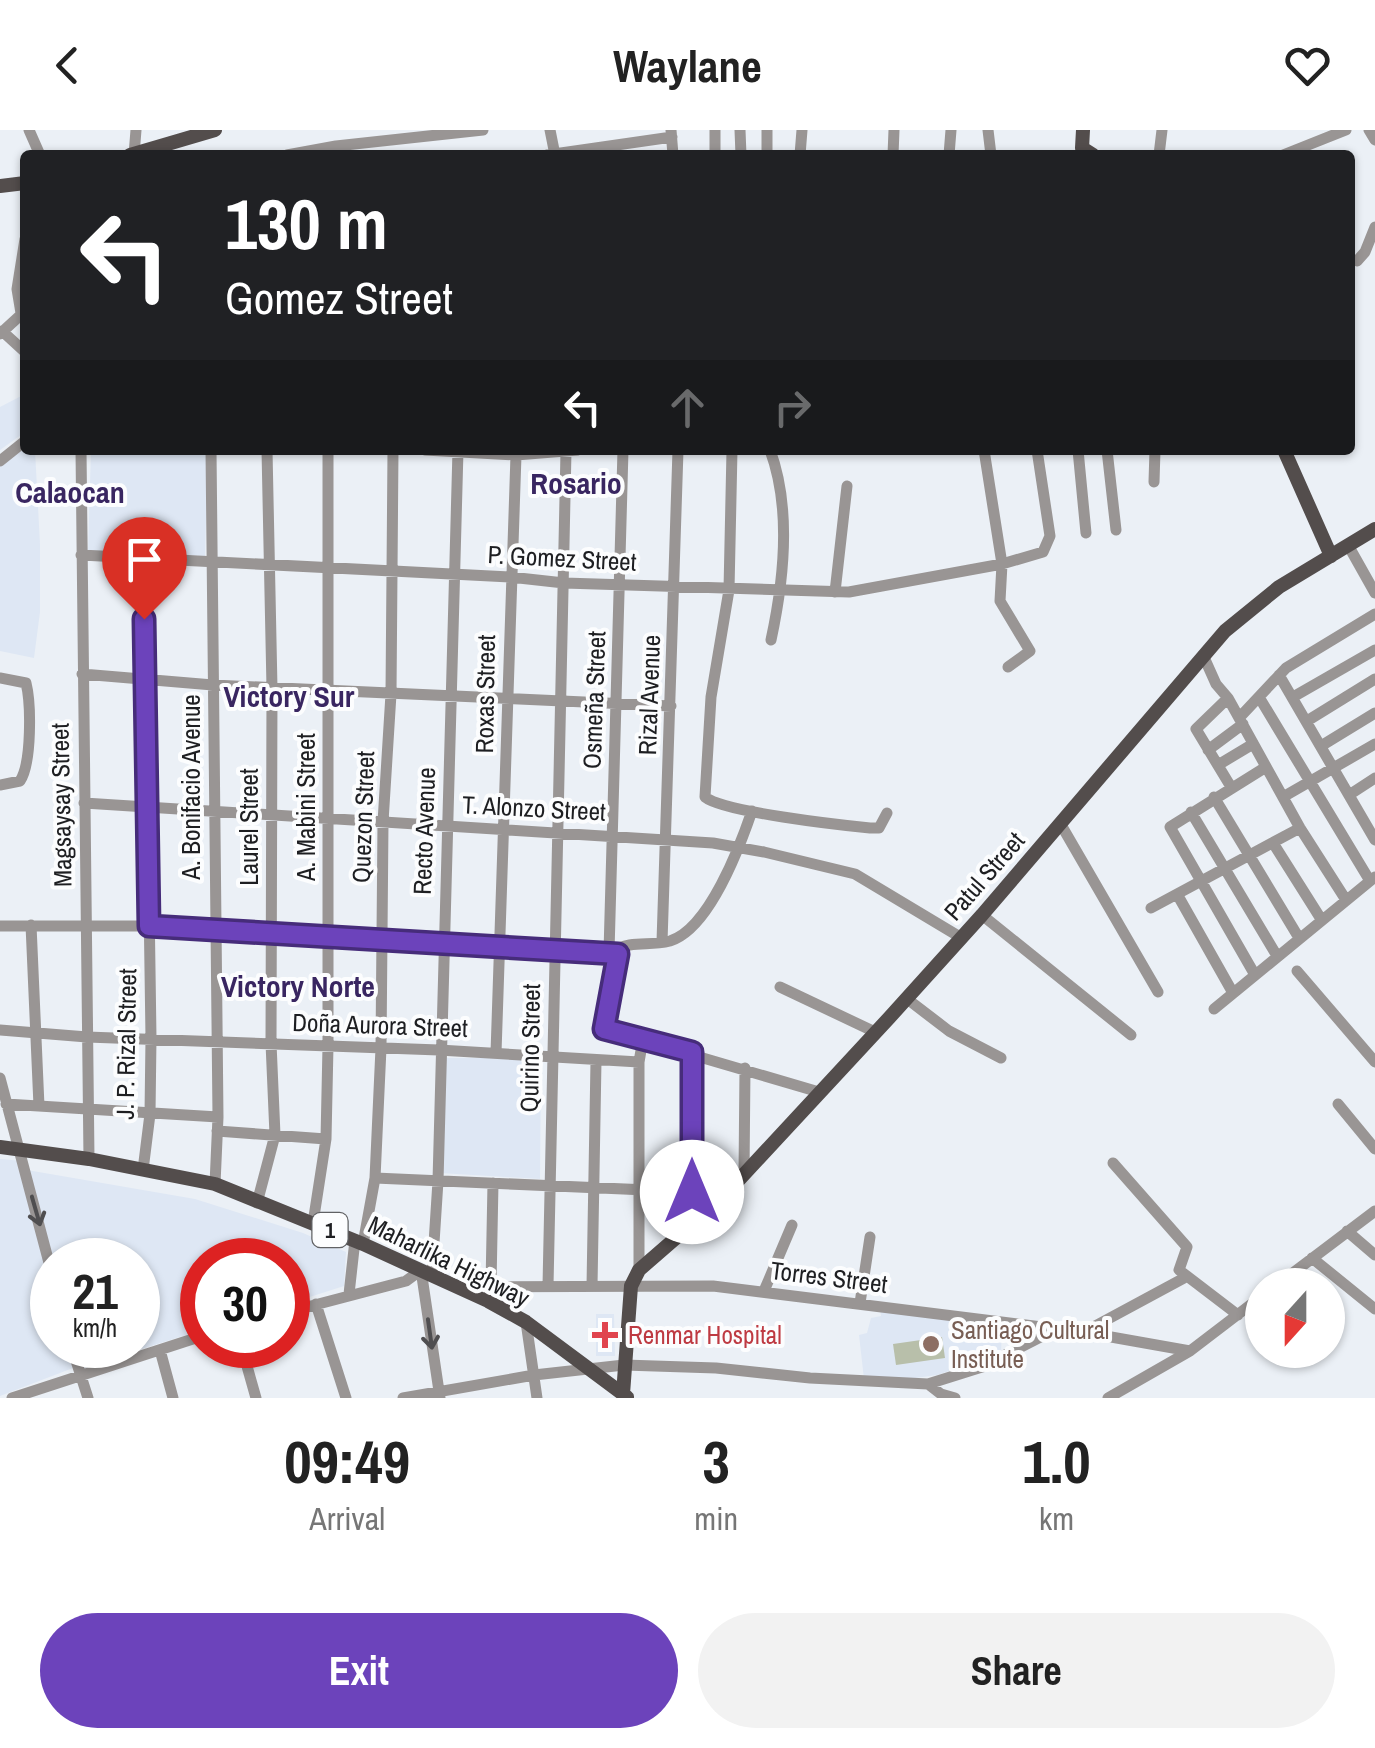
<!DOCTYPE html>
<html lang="en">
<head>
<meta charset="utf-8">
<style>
	body { margin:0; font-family:"Archivo Narrow",sans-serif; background:#f2f2f2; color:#222; height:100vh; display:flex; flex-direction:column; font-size:38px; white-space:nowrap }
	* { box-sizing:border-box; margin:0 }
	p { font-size:32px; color:#767676 }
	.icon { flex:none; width:55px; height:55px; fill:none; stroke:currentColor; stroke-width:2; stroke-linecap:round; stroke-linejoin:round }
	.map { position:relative; height:1268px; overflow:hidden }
	.side { display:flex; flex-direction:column; background:#fff; flex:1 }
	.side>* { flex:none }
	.guide { position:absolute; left:20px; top:20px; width:1335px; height:305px; border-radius:10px; box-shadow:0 2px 8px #0004; background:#202124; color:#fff; overflow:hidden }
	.needle { width:65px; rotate:201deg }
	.fabs { position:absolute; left:1245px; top:1138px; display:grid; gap:20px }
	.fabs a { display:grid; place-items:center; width:100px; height:100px; border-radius:50%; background:#fff; box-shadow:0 2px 8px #0004; font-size:50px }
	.speed { position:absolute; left:30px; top:1108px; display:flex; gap:20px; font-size:50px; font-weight:700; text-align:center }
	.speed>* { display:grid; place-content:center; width:130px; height:130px; border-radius:50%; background:#fff; box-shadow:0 2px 8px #0004; line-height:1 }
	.speed small { font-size:25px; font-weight:400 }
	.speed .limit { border:15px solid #d22; background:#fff; color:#111 }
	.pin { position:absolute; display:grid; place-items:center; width:85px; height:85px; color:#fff; margin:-102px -42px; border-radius:50% 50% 50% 0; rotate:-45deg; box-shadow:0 0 10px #0007 }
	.pin .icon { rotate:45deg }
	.me { position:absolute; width:110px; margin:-55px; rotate:0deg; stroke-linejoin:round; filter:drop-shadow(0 0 8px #0008) }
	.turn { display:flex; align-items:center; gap:35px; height:210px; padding:0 40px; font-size:45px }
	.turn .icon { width:130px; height:130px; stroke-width:2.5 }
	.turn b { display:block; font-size:70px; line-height:85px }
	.lanes { display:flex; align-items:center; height:95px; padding:0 40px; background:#0003; justify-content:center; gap:50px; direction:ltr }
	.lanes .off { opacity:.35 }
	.eta { display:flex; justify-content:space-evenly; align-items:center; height:170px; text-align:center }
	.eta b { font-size:60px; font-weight:800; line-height:70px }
	.primary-button { display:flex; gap:20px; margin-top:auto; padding:20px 40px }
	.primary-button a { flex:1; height:115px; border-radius:60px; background:#6c43bb; color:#fff; font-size:40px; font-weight:800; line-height:115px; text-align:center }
	.primary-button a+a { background:#f2f2f2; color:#222 }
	header { display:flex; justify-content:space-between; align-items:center; height:130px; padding:0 40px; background:#fff; font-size:45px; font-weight:800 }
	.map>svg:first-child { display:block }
	.built { fill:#dee7f4 }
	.pitch { fill:#b8bfaa }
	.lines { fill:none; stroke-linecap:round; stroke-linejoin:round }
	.minor { stroke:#999594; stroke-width:11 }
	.major { stroke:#534d4c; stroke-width:14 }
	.oneway { stroke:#4f4e50 }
	.route-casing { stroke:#462c7a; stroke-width:25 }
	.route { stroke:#6c43bb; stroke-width:18 }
	.health-dot { fill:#e0444e; stroke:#fcfdfe; stroke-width:4 }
	.education-dot { fill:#8d6e63; stroke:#fcfdfe; stroke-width:4 }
	.labels { text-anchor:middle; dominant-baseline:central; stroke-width:8; stroke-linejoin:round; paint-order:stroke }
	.shield { fill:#fcfdfe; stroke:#616264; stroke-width:2.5 }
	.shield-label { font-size:22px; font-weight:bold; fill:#1e1f22 }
	.street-label { font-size:25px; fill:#1e1f22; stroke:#fcfdfe }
	.education-label { font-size:25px; fill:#785e54; stroke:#fcfdfe; text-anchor:start }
	.health-label { font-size:25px; fill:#be3a42; stroke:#fcfdfe; text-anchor:start }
	.quarter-label { font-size:30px; font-weight:bold; fill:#392661; stroke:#fcfdfe }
</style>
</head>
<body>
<header><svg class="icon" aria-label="back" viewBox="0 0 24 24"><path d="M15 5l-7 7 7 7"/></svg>Waylane<svg class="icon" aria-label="heart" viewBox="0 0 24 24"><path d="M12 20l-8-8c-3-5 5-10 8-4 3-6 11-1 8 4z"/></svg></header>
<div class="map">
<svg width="1375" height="1268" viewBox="0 0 1375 1268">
	<rect width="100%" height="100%" fill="#ebf0f6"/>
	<path class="built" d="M25,264V302L0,320V277Z
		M25,314V320H35L40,414V482L34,528L0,521V336Z
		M91,320H208L205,426L88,423Z
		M443,928H541L540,1049L440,1043Z
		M0,1029L23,1031L52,1153V1215H68L73,1238L0,1266Z
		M27,1040L195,1069L303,1103L346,1122L344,1156L288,1174V1130H202V1200L81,1238L75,1215H138V1130H52Z
		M880,1179L1002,1196L1001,1224L937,1245L901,1250L864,1249L859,1205L867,1203L871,1188L881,1186Z
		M596,1184H614L615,1226H596Z"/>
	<path class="pitch" d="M942,1207L945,1228L896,1235L893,1214Z"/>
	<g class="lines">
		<path class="minor" d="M29,0L40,25
			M550,0L555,25
			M671,0L673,25
			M715,0V25
			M740,0L741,25
			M988,0L991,25
			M1369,0L1375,10
			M134,25L136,0
			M287,25L336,16L483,0
			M547,25L672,7
			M767,25V0
			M800,25L802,0
			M893,25L894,0
			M949,25L951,0
			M1159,25L1162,0
			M1283,25L1346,0
			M1357,131L1365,122L1375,97
			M21,183L17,159L25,109
			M2,201L25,222
			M0,204L25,181
			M81,320L89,1029
			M211,320L218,987L215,1054
			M425,320L516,325L578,320
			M732,320L729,460L711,567L705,667C723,682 840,695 870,698H879L887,683
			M770,320C792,379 784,450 771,510
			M984,320L1002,434L1000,471L1030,521L1008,537
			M1078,320L1086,403
			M1107,320L1116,400
			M0,331L25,311
			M1154,352L1155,320
			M1348,415L1375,463
			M81,425L510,447L564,453L849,462L1002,434L1043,422L1050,406L1037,320
			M835,462L847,356
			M1203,525L1216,554L1228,568L1300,698L1346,770
			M82,544L213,555L671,576
			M1279,545L1375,710
			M0,548L26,553C31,573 32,633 20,651L0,655
			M1259,567L1370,751
			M1293,567L1375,520
			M1228,568L1196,599L1231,657
			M1239,588L1286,538L1375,484
			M1307,591L1375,549
			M1321,616L1375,583
			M1208,620L1243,594
			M1218,635L1253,614
			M1349,665L1375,648
			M1214,667L1299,808
			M1283,667L1375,614
			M84,673L713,713L764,722L855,744L960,807
			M1191,682L1277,826
			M1060,693L1158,862
			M1273,713L1321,789
			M1177,764L1233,863
			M1151,778L1300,698
			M982,785L1131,905
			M31,795L39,976
			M0,796H149L609,822C636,809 646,817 670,811C709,799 740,716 752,681
			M662,812L678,320
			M609,822L623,320
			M609,822L618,824L604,899L819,962
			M1297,841L1375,932
			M1255,845L1170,697L1266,637
			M780,857L875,902
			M906,868L949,901L1001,928
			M1214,879L1375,747
			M0,900L87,907L439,920L639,932
			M692,922V1062
			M496,923L516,325
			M0,948L52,1144
			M6,974L218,987
			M1338,974L1375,1019
			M217,1001L326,1009
			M1113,1033L1187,1117L1179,1140L1238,1185
			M143,1040L150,984L151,908L144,429
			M744,1043L745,938
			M375,1048L692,1062L723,1067
			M257,1073L275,1005L271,913L272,558L267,320
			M313,1093L326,1009L328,916V320
			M1347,1101L1375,1125
			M363,1114L375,1048L381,918L383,692L391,564L393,320
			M1312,1128L1375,1179
			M421,1140L440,1268
			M639,1140V932L643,909
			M432,1144L438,1051L458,320
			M491,1155L493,1053
			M1277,1155L1375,1081
			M548,1156L566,321
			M592,1156L596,931
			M459,1157L713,1156L1083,1202L1190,1221
			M764,1161L792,1095
			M349,1164L355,1110
			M860,1173L870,1107
			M316,1174L346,1268
			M288,1182L406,1151L421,1140
			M526,1192L537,1268
			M1084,1202L1186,1147
			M71,1215L88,1268
			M241,1215L256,1268
			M160,1220L173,1268
			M928,1254L941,1264L955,1268
			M12,1268L202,1206
			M403,1268L534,1245L624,1235L716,1238L810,1248L928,1254L982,1237L1054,1200
			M1108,1268L1190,1221L1262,1166"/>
		<path class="major" d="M1083,0L1082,18L1093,25
			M130,25L215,0
			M0,56L25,53
			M1284,320L1331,426
			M0,1017L89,1029L215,1054L363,1114L488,1171L526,1192L627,1267
			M623,1264L631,1156L639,1140L723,1067L889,888L982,785L1225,501L1279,457L1375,399"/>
	</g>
	<defs><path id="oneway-shaft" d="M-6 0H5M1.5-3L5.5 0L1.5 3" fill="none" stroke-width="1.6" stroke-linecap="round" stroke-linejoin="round" transform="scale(2.5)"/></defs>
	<g class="oneway">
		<use href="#oneway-shaft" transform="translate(36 1081) rotate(74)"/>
		<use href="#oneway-shaft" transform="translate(430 1204) rotate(82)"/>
	</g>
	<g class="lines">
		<defs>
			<path id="route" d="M144,489L149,796L618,824L604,899L692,922V1062"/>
		</defs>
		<use href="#route" class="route-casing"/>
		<use href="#route" class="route"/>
	</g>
	<path class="health-dot" d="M600 1190h10v10h10v10h-10v10h-10v-10h-10v-10h10z"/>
	<circle class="education-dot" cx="931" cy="1214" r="10"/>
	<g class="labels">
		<rect class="shield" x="312.5" y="1083" width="35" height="34" rx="8"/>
		<g class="shield-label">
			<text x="330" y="1100">1</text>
		</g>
		<g class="street-label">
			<text transform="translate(562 428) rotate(3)">P. Gomez Street</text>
			<text transform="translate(485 564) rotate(-89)">Roxas Street</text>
			<text transform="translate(649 565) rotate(-88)">Rizal Avenue</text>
			<text transform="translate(594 570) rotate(-88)">Osmeña Street</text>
			<text transform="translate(191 657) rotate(-90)">A. Bonifacio Avenue</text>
			<text transform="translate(61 675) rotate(-91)">Magsaysay Street</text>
			<text transform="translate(306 677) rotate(-90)">A. Mabini Street</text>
			<text transform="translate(534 678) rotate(3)">T. Alonzo Street</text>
			<text transform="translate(363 687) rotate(-88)">Quezon Street</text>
			<text transform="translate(249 697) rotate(-90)">Laurel Street</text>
			<text transform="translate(424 701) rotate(-88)">Recto Avenue</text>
			<text transform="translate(984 746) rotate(-49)">Patul Street</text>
			<text transform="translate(380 895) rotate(2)">Doña Aurora Street</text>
			<text transform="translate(126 914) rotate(-89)">J. P. Rizal Street</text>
			<text transform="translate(530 918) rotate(-89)">Quirino Street</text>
			<text transform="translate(449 1131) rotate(26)">Maharlika Highway</text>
			<text transform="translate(829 1147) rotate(7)">Torres Street</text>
		</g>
		<g class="education-label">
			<text x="951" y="1200">Santiago Cultural<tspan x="951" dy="29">Institute</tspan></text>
		</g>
		<g class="health-label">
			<text x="628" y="1205">Renmar Hospital</text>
		</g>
		<g class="quarter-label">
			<text x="576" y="353">Rosario</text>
			<text x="70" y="362">Calaocan</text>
			<text x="289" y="566">Victory Sur</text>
			<text x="298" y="856">Victory Norte</text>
		</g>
	</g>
</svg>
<div class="fabs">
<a><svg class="needle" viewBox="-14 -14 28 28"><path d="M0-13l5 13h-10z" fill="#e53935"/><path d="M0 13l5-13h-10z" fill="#767676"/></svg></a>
</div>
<div class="speed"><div>21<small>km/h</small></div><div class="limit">30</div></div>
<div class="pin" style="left:144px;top:489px;background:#d93025"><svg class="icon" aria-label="arrive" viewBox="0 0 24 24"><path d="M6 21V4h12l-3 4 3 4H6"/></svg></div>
<svg class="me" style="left:692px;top:1062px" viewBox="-20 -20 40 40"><circle r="19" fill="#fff"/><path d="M0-13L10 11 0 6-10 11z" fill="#6c43bb"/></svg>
<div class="guide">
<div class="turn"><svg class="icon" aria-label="left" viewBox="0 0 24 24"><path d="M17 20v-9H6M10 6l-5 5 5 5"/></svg><div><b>130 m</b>Gomez Street</div></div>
<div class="lanes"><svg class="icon" aria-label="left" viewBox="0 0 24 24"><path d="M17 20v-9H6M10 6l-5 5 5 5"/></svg><svg class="icon off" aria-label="ahead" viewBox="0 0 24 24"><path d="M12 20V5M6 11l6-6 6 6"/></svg><svg class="icon off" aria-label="right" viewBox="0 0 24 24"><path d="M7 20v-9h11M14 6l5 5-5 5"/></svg></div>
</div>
</div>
<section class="side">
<div class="eta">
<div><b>09:49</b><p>Arrival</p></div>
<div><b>3</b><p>min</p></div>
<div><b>1.0</b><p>km</p></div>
</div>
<div class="primary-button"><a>Exit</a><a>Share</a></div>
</section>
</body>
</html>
